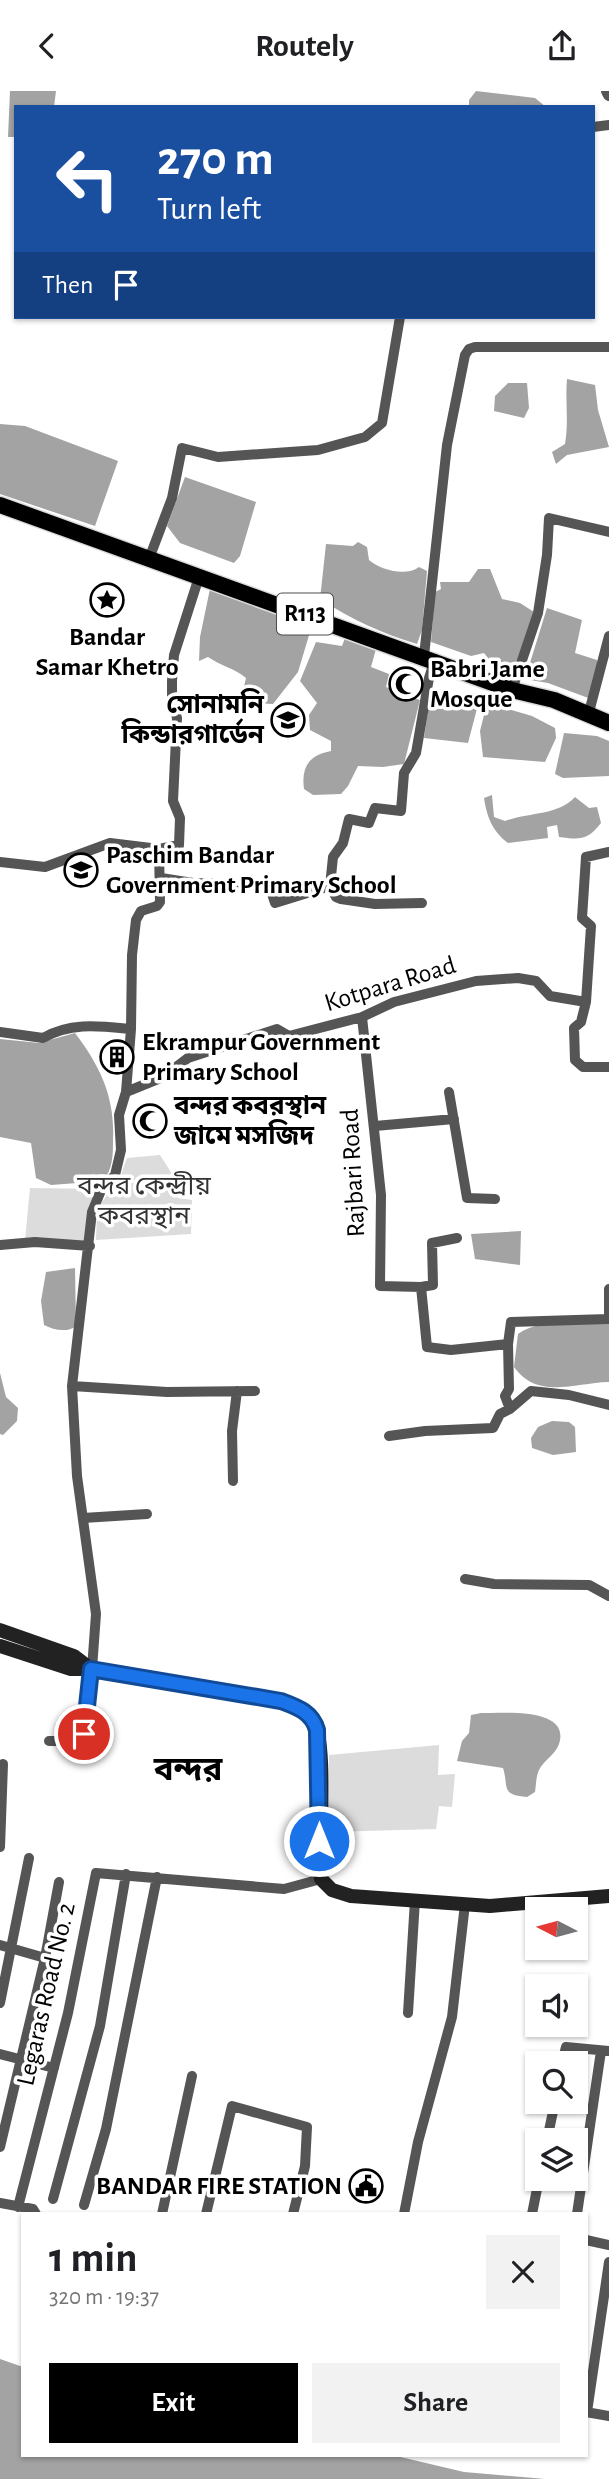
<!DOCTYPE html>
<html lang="en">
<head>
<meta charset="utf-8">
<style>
	body { margin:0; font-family:"Alegreya Sans","Noto Sans Bengali",sans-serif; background:#f2f2f2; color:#202124; height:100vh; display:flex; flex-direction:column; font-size:26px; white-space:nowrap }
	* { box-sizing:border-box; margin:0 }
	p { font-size:23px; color:#757577 }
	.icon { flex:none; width:38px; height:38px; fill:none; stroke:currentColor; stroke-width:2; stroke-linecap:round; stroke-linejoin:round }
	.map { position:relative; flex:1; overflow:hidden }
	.drawer { position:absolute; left:21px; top:2121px; width:567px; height:245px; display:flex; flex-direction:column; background:#fff; border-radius:0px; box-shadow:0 2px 5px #0004 }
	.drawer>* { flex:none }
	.banner { position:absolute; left:14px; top:14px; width:581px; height:214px; border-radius:0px; box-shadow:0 2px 5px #0004; background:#1a4fa0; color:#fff; overflow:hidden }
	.needle { width:46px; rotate:276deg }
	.fabs { position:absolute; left:525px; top:1806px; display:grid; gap:14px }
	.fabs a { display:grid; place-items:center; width:63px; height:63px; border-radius:0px; background:#fff; box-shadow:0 2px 5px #0004; font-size:35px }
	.pin { position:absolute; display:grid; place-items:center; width:60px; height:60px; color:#fff; margin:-30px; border:4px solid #fff; border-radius:50%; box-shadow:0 2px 7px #0007 }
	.me { position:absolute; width:77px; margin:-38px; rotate:0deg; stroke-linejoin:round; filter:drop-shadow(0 0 5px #0008) }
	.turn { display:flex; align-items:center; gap:24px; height:147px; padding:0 28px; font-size:32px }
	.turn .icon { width:91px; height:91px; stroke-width:2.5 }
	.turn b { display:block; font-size:49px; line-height:60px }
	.then { display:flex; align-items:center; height:66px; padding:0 28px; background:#0003; gap:14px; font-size:26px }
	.round { display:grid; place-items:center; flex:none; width:74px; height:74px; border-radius:0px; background:#f2f2f2 }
	.head { display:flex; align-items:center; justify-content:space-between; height:119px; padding:0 28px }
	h1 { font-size:42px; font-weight:700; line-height:52px }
	.action { display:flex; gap:14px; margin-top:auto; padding:14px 28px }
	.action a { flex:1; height:80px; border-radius:0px; background:#000; color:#fff; font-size:28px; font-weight:700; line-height:80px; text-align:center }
	.action a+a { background:#f2f2f2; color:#202124 }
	header { display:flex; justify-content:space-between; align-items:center; height:91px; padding:0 28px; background:#fff; font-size:32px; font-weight:700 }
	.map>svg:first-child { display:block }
	.green { fill:#dcdcdc }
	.water { fill:#a3a3a3 }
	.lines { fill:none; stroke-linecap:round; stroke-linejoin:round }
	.primary-casing { stroke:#dbdbdb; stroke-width:19 }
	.minor { stroke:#555; stroke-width:10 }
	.tertiary { stroke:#555; stroke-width:12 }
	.secondary { stroke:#222; stroke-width:14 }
	.primary { stroke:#000; stroke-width:16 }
	.route-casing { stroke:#114b97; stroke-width:18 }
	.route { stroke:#1a73e8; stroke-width:12 }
	.labels { text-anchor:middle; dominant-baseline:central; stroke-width:7; stroke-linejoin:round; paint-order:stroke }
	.shield { fill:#fff; stroke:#4c4c4c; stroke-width:2 }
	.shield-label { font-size:24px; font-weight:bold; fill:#000 }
	.poi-label { font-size:26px; font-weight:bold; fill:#000; stroke:#fff; text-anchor:start }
	.street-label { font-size:26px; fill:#000; stroke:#fff }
	.park-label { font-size:26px; fill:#333; stroke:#fff }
	.district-label { font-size:33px; font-weight:bold; fill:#000; stroke:#fff }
</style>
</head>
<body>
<header><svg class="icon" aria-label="back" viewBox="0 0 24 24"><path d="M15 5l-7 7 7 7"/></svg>Routely<svg class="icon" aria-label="share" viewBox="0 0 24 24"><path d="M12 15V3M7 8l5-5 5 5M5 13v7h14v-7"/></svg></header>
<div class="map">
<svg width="609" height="2388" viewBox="0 0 609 2388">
	<rect width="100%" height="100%" fill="#fff"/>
	<path class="green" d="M160,1064L176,1089L178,1107L192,1109L191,1143L96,1149L97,1118L120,1086L127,1067Z
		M30,1097L97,1098L85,1153L25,1149Z
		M439,1654L438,1684L455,1683L452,1716L439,1715L436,1738L328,1741L329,1664Z"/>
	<path class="water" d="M10,0H56L54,16H16V46H8Z
		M476,0L535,7L546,16H469V9Z
		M567,288L595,294L598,319L609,356L567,364L556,373L552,361L565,353C569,330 565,310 567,288Z
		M508,292H527L529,317L524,327L494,320L495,305Z
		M0,333L25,335L118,370L95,435L0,403Z
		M185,386L256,411L240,465L234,472L180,452L167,435Z
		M358,451L367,456L369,469C381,479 406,486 419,476L427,480L422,539L417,553C381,542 351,528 320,508L326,453L353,455Z
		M478,478H490L502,508L520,512L534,521L518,575L513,577L490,570L484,562L471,565L431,551L435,501L441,498L440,491H469Z
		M211,493L277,520L310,541L298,581L273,613L252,612L243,600L246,587C234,577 221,575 208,566L199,570L200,546Z
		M547,517L582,529L575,562L597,569L598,585L591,608L548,592L530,589L529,575Z
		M345,547L376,558L371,576L389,583L386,596L420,609L404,673L383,676L358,675L348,695L341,703L313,704L304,698C301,676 309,664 331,660V650L310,639L309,624L317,612L300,590L316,551L342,555Z
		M431,601L479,610L468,652L424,647Z
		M487,612L532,625L555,637L556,647L545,671L483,666L480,640Z
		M564,642L597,645L609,650V685L563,687L555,683Z
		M492,704L494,726L505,730C529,721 557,725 575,706L589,717L597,716L601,732C588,749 580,749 559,746L557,734L547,736L548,747L508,752C492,740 487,726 484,707Z
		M75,942C100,975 115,1006 113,1048C113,1064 113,1078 103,1090L51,1094L36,1087L31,1052L0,1046V948L39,952Z
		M521,1140L520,1174L475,1168L471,1143Z
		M75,1177L76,1235C67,1242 54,1239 44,1234L41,1210L46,1181Z
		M609,1232V1291C573,1292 538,1309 514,1276L518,1243C540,1226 583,1233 609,1232Z
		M0,1282L6,1306L18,1317L17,1330L3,1344L0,1343Z
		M552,1330L569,1331L575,1336L576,1361L553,1364L532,1357L531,1347L538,1336Z
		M481,1622C504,1622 571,1616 559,1653C555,1664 543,1670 539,1679C536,1685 536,1695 535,1701L527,1706C500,1704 509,1696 503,1677L457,1670L462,1650L469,1642L471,1624Z
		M0,2268L23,2276V2364H392L464,2381L545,2388H0Z"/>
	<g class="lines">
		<defs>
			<path id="primary" d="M0,414L512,599L554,609L609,632"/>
		</defs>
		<use href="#primary" class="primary-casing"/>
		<path class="minor" d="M593,36L609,34
			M149,468L172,407L182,357L218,366L318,359L365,346L382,332L400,226
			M424,565L447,354L465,264L469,258L475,256H609
			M512,599L538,522L547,464L549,427L609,441
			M588,625L609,545
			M0,771L45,776L110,752L159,758
			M161,787L193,792L269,794L275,812L330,795L333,766L343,752L349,728L369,732L375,717L401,720L404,682L416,662L429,587L435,568
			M330,795L336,806L341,808L375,813L422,812
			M586,911L581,931L574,937L575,969L583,976H609
			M362,926L381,1104L380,1195L421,1196
			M0,941L43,947C71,931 99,935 131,938
			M126,1001L163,986L188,967L277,938L289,945L362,926L394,911L476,890L518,887L536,890L550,905L586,911L591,835L582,827L586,766L609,761
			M449,1001L467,1107L495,1108
			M375,1035L454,1028
			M457,1147L432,1152L433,1194L421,1196L427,1256L451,1259L508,1253L509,1298L505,1305L510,1318L531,1300L569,1304L609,1314
			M0,1154L35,1151L90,1155
			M609,1198V1228
			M508,1253L511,1231L608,1228
			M72,1295L167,1301L255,1300
			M389,1345L425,1340L493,1337L500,1323L510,1318
			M233,1390L232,1340L237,1300
			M83,1427L147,1423
			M465,1488L494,1493L589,1494L609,1505
			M49,1650H81L89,1619L96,1523L77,1385L72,1295L92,1121L102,1097L115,1084L121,1059L119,1024L126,1001L131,938L132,864L136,829L141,820L157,815L160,811L159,758L179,754L180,727L173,710L177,627L172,609V590L174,564L199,486
			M81,1650L98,1654
			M0,1756L3,1673
			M0,1854L45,1867
			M0,1912L29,1767
			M408,1922L415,1809
			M0,1963L54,1977
			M562,1972L566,1956L609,1960
			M547,2049L555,2011
			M0,2056L45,1867L59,1791
			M53,2108L100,1935L126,1783
			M0,2112L33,2118L36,2123
			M84,2114L106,2038L157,1786
			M18,2116L68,1922L96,1782L284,1798L321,1788
			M162,2123L192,1985
			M206,2123L232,2015L307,2036L305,2075L293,2123
			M404,2123L418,2051L452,1926L465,1813
			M532,2123L539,2088
			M577,2123L601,1960
			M586,2149L609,2154
			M586,2321L609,2325
			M587,2321L609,2171"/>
		<path class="tertiary" d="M607,0L609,4"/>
		<path class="secondary" d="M0,1539L74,1565L91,1578
			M0,1555L71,1578H91L281,1610C292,1614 306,1618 313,1629C328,1651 318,1754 321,1788L332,1799L351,1805L490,1815L609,1805"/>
		<use href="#primary" class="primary"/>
	</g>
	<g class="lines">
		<defs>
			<path id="route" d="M84,1643L91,1578L281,1610C297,1616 312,1621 317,1639L319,1750"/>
		</defs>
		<use href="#route" class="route-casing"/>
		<use href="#route" class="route"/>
	</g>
	<defs>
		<symbol id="sight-ring" viewBox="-11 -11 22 22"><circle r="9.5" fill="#fff" stroke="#000" stroke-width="1.5"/><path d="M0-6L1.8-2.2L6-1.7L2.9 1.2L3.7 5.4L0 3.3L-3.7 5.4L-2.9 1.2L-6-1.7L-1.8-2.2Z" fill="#000"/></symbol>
		<symbol id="mosque-ring" viewBox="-11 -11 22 22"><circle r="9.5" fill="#fff" stroke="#000" stroke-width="1.5"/><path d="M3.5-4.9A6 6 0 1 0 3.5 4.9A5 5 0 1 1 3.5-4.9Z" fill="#000"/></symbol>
		<symbol id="school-ring" viewBox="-11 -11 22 22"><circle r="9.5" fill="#fff" stroke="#000" stroke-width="1.5"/><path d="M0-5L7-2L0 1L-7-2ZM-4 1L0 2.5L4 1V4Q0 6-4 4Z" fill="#000"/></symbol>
		<symbol id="building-ring" viewBox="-11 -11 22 22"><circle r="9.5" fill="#fff" stroke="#000" stroke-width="1.5"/><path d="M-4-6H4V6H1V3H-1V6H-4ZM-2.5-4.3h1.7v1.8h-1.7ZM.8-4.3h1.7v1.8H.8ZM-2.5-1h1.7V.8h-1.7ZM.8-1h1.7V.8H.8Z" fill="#000"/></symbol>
		<symbol id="civic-ring" viewBox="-11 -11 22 22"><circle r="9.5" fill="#fff" stroke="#000" stroke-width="1.5"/><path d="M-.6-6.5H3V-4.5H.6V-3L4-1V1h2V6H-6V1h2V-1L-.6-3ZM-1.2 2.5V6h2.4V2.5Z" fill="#000"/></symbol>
	</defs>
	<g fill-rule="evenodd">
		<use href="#sight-ring" x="88" y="490" width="38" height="38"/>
		<use href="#mosque-ring" x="387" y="574" width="38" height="38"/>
		<use href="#school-ring" x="269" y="610" width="38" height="38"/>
		<use href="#school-ring" x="62" y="760" width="38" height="38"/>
		<use href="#building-ring" x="98" y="947" width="38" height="38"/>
		<use href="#mosque-ring" x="131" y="1011" width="38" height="38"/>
		<use href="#civic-ring" x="347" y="2076" width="38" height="38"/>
	</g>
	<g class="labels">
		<rect class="shield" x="277" y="502.5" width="56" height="41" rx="5"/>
		<g class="shield-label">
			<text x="305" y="523">R113</text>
		</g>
		<g class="poi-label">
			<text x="107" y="546" text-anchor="middle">Bandar<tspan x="107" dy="30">Samar Khetro</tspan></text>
			<text x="430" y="578">Babri Jame<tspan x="430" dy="30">Mosque</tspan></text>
			<text x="264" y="614" text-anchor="end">সোনামনি<tspan x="264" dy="30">কিন্ডারগার্ডেন</tspan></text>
			<text x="106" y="764">Paschim Bandar<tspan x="106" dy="30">Government Primary School</tspan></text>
			<text x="142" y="951">Ekrampur Government<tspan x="142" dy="30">Primary School</tspan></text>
			<text x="174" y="1015">বন্দর কবরস্থান<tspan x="174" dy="30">জামে মসজিদ</tspan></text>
			<text x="342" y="2095" text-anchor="end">BANDAR FIRE STATION</text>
		</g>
		<g class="street-label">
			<text transform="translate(390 893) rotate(-17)">Kotpara Road</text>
			<text transform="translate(353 1082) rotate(-93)">Rajbari Road</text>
			<text transform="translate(46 1903) rotate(-77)">Legaras Road No. 2</text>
		</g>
		<g class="park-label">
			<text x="144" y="1095">বন্দর কেন্দ্রীয়<tspan x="144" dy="30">কবরস্থান</tspan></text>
		</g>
		<g class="district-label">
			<text x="188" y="1679">বন্দর</text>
		</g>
	</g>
</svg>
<div class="fabs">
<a><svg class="needle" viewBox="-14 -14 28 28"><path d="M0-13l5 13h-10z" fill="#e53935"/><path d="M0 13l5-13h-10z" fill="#757577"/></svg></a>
<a><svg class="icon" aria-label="sound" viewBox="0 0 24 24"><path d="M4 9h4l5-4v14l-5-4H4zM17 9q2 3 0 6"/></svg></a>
<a><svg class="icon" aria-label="search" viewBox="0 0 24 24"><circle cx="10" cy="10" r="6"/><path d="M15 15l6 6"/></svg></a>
<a><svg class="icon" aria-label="layers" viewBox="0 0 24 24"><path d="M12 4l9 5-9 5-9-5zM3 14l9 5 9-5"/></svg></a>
</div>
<div class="pin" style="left:84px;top:1643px;background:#d93025"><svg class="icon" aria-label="arrive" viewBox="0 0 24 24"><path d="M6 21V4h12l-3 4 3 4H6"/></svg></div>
<svg class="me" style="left:319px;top:1750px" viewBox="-20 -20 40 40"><circle r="17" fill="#1a73e8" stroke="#fff" stroke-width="3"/><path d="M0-11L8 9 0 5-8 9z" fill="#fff"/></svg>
<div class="banner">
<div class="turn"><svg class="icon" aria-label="left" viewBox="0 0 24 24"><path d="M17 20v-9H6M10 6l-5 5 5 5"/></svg><div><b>270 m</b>Turn left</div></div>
<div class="then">Then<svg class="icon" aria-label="arrive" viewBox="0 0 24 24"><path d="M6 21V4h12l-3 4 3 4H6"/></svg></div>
</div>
<section class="drawer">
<div class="head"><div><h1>1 min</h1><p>320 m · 19:37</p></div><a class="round"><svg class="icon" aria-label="close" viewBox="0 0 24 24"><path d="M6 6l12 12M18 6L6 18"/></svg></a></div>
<div class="action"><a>Exit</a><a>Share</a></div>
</section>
</div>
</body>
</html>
